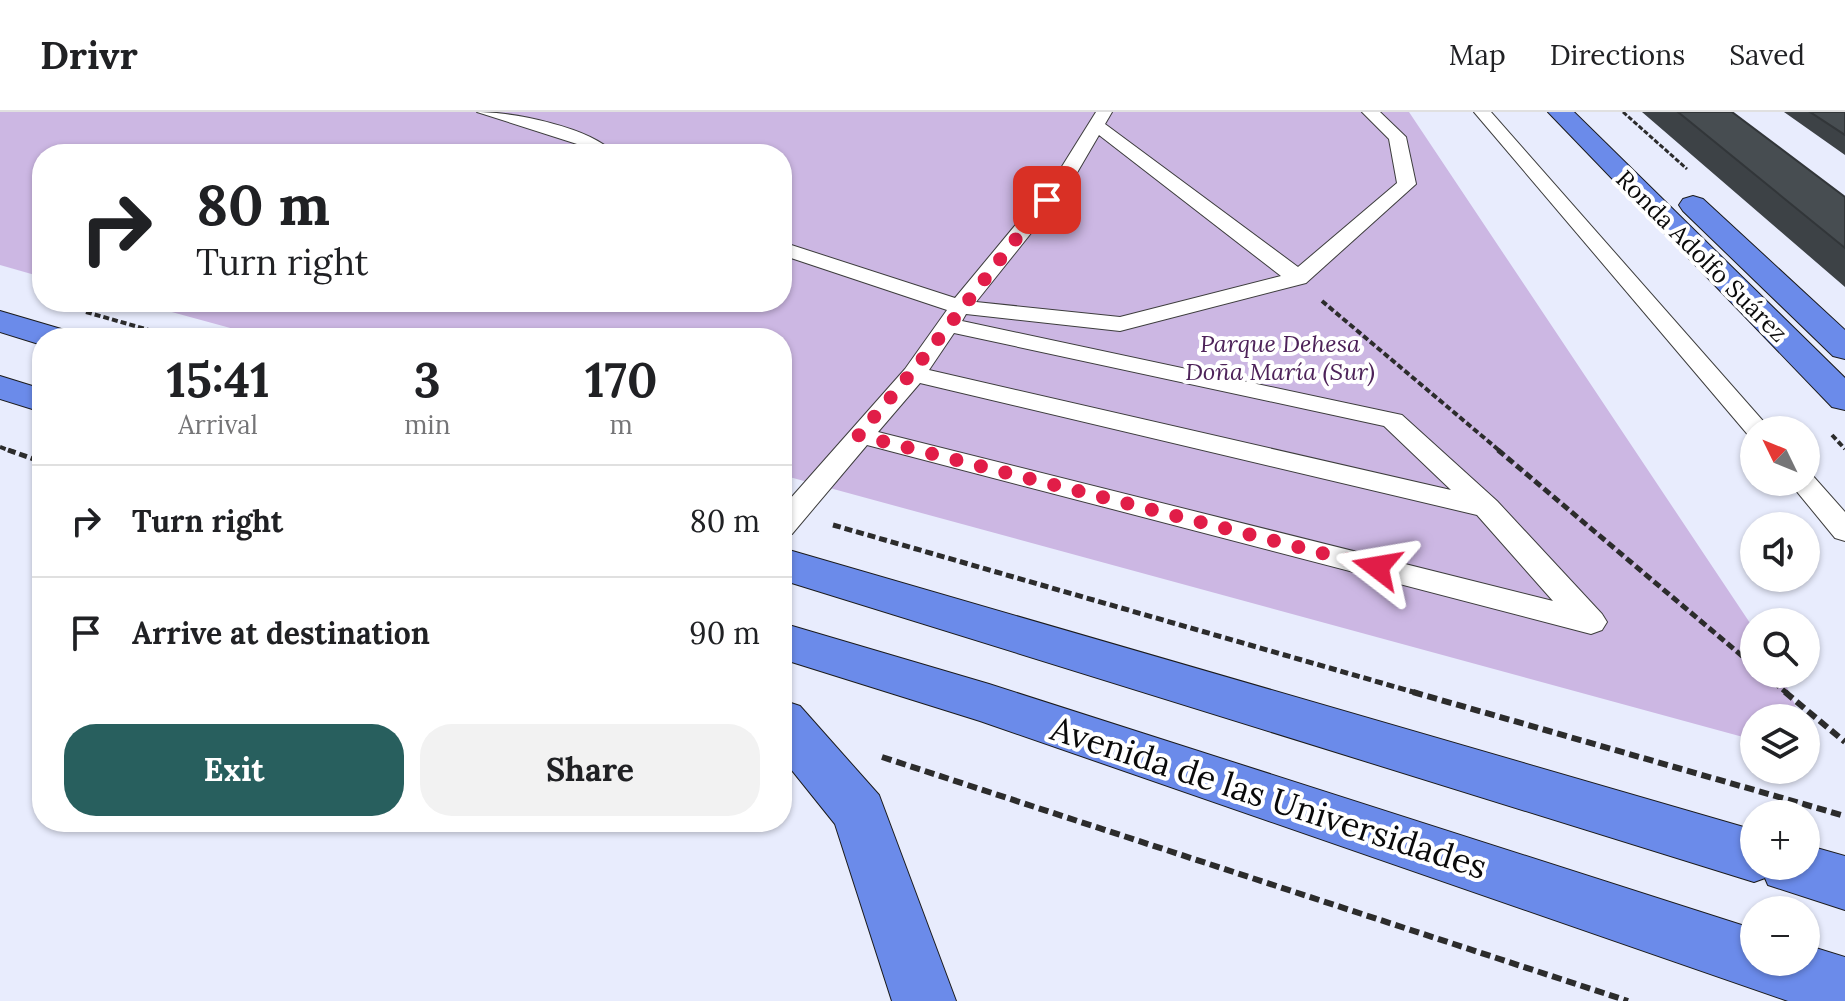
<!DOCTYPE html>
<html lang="en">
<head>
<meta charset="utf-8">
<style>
	body { margin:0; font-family:Lora,serif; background:#f2f2f2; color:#202124; height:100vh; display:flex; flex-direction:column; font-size:30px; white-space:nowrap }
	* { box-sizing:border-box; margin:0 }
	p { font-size:26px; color:#757577 }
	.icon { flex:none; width:44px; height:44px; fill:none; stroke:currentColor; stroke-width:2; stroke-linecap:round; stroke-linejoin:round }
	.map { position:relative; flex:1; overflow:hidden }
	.sheet { position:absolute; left:32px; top:216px; width:760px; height:504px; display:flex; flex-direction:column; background:#fff; border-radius:32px; box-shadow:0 2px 6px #0004 }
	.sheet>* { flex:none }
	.guide { position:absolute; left:32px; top:32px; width:760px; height:168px; border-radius:32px; box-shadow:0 2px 6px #0004; background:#fff; color:#202124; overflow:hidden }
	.needle { width:52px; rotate:313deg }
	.tools { position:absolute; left:1740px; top:304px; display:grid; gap:16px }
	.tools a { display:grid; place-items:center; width:80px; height:80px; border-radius:50%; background:#fff; box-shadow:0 2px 6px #0004; font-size:40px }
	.pin { position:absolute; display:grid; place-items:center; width:68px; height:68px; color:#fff; margin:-34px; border-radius:16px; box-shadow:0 4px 12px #0006 }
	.me { position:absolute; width:88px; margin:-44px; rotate:284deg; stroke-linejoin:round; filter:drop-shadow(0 0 6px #0008) }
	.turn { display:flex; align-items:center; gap:28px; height:168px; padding:0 32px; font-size:36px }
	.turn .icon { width:104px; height:104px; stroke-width:2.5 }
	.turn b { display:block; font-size:56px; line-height:68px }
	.eta { display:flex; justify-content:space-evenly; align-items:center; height:136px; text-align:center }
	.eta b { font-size:48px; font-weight:800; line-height:56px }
	.primary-button { display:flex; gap:16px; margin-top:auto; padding:16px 32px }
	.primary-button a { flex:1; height:92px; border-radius:32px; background:#285f5e; color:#fff; font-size:32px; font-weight:800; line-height:92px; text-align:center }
	.primary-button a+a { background:#f2f2f2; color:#202124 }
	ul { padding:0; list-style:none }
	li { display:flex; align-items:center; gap:24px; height:112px; padding:0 32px; border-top:2px solid #e0e0e0 }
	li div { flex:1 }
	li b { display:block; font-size:30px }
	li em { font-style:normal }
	header { display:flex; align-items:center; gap:48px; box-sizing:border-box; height:112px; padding:0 40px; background:#fff; border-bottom:2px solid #e0e0e0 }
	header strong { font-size:38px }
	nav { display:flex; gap:44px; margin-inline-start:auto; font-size:28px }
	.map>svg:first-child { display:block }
	.green { fill:#ccb7e3 }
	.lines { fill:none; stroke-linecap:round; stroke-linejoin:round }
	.service-casing { stroke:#3d3d3d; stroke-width:2 }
	.primary-casing { stroke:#1b1b1b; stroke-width:2 }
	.path-far3 { stroke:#2c2c2c; stroke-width:3; stroke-dasharray:5 2; stroke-linecap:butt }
	.path-far2 { stroke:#2c2c2c; stroke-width:4; stroke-dasharray:6 3; stroke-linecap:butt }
	.path-far1 { stroke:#2c2c2c; stroke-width:5; stroke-dasharray:8 4; stroke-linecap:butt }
	.path { stroke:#2c2c2c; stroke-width:6; stroke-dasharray:10 5; stroke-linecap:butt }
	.service { fill:#fff; fill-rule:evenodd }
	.primary { fill:#6b8bea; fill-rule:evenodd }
	.wall { fill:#3d4246 }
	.building { fill:#474d51; stroke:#323639; stroke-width:2 }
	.route { stroke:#e11d48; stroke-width:14; stroke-dasharray:0 25.2 }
	.labels { text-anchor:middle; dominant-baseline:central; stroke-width:8; stroke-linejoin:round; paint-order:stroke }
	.far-street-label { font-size:24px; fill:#0a0a0a; stroke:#fff }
	.far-park-label { font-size:24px; font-style:italic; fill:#4d2259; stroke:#fff }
	.near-street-label { font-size:34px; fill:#0a0a0a; stroke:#fff }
</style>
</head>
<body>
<header>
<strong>Drivr</strong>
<nav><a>Map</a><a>Directions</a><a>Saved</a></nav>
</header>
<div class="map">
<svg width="1845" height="889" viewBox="0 0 1845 889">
	<rect width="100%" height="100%" fill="#e8ecfd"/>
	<path class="green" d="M0,0H1409L1754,517V562H1781L1801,606H1754V628L782,363V226H267L135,190H782V42H42V165L0,153Z"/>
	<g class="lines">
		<defs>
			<path id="service" d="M477,0C512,0 591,15 615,42H594L577,32Z
				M1096,0H1112L1105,12L1298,155L1397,71L1389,27L1362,0H1380L1406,25L1416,72L1306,171L1120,219L966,202L962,209L1402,303L1497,389L1602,502L1607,510L1602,518L1591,522L867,333L792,422L782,425V396L905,257L947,198L782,143V130L955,186L1056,64ZM1099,23L1281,164L1120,205L976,190L1071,71ZM954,221L1384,314L1451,378L929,258ZM920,271L1477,403L1553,489L878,320Z
				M1474,0H1491L1771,318H1754V325L1749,324Z
				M1806,362L1813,364L1845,400V429L1835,426L1789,370H1806Z"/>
			<path id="primary" d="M1548,0H1574L1845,266V298L1832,295Z
				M1693,84L1703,87L1845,218V247L1833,244L1683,99L1679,93L1683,87Z
				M0,199L68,219L73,226H42V233L0,220Z
				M0,264L42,277V300L0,287Z
				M782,436L1754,718V754H1806V733L1845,744V798L1768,773L1765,766L1754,770L782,468Z
				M782,511L989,572L1754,817V850H1806V833L1845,845V889H1788L980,609L782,547Z
				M782,588L800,594L879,683L956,889H892L835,712L782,646Z"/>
		</defs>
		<use href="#service" class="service-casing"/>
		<use href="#primary" class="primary-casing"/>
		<path class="path-far3" d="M1623,0L1687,57"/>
		<path class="path-far2" d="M1322,189L1501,340
			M86,200L177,226
			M1832,323L1845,337
			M0,335L14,340"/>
		<path class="path-far1" d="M8,338L42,350
			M1498,338L1754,554
			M833,413L1420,582
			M1764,562L1788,582"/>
		<path class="path" d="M1413,580L1845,704
			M1785,580L1845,630
			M882,645L1628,889"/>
		<use href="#service" class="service"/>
		<use href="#primary" class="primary"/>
	</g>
	<path class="wall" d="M1642,0H1732L1845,85V175Z
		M1784,0H1845V43Z"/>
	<path class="building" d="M1678,0H1732L1845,85V136Z
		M1810,0H1845V23Z"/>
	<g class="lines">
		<path class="route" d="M1047,88C983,167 925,249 858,323L1377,455"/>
	</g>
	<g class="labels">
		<g class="far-street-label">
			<text transform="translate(1702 144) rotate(45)">Ronda Adolfo Suárez</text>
		</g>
		<g class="far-park-label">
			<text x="1280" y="231">Parque Dehesa<tspan x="1280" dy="28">Doña María (Sur)</tspan></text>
		</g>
		<g class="near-street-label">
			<text transform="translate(1269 685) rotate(18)">Avenida de las Universidades</text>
		</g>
	</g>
</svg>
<div class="tools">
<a><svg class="needle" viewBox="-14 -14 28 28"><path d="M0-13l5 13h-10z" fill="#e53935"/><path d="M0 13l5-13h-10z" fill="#757577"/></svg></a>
<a><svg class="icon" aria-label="sound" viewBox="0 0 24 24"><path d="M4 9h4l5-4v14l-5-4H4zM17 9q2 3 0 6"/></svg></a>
<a><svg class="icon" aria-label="search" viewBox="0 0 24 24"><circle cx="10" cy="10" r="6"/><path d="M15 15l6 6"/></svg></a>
<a><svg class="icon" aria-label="layers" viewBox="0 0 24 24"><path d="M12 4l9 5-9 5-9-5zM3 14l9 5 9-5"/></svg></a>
<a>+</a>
<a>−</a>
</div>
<div class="pin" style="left:1047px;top:88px;background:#d93025"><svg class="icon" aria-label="arrive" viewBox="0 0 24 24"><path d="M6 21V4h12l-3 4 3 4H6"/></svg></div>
<svg class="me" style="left:1377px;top:455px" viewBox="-20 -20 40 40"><path d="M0-17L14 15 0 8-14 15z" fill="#e11d48" stroke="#fff" stroke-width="4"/></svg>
<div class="guide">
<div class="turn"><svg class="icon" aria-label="right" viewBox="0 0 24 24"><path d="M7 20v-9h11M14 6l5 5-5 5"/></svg><div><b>80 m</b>Turn right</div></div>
</div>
<section class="sheet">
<div class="eta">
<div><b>15:41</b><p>Arrival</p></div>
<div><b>3</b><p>min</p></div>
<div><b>170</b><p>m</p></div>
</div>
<ul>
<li><svg class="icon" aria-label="right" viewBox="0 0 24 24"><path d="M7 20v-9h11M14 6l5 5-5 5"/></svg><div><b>Turn right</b></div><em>80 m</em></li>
<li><svg class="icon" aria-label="arrive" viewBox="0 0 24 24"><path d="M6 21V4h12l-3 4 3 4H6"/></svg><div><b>Arrive at destination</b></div><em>90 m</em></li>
</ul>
<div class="primary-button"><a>Exit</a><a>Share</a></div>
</section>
</div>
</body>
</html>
